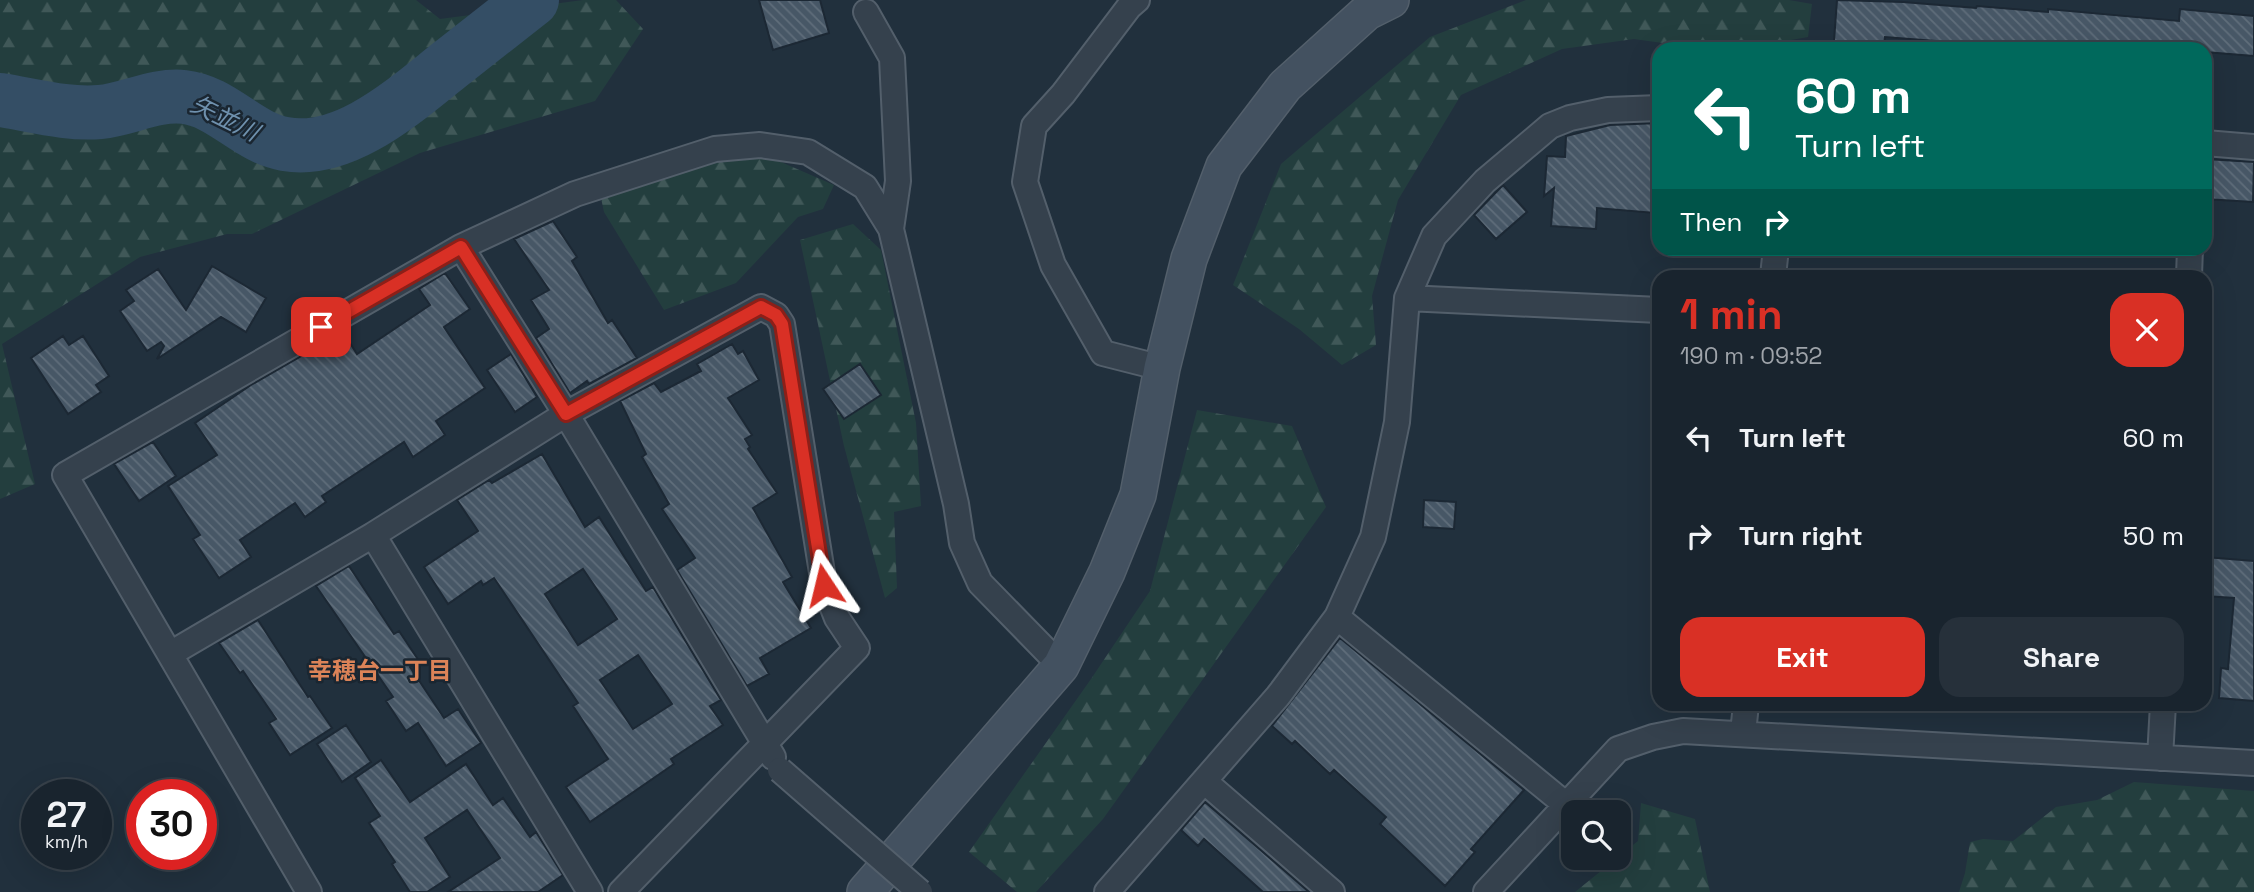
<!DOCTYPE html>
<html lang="en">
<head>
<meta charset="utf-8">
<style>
	body { margin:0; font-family:"Space Grotesk","Noto Sans JP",sans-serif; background:#26303a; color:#f1f3f6; height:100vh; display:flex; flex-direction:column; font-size:26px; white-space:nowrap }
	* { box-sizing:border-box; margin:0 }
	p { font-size:23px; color:#9fa4aa }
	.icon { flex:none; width:38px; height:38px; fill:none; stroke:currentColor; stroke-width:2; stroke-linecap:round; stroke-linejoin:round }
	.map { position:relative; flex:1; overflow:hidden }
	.sheet { position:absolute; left:1652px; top:270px; width:560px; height:441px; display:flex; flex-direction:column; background:#19242e; border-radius:21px; box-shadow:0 7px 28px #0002,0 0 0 2px #37414a }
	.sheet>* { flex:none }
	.banner { position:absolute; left:1652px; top:42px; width:560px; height:214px; border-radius:21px; box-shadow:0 7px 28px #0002,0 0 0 2px #37414a; background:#00695c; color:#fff; overflow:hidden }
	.buttons { position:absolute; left:1561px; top:800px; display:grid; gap:14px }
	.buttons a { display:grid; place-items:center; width:70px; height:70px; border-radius:14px; background:#19242e; box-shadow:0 7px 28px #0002,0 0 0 2px #37414a; font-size:35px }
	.speed { position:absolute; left:21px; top:779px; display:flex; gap:14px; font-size:35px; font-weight:700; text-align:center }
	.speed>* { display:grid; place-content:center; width:91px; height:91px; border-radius:50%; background:#19242e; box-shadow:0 7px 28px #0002,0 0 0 2px #37414a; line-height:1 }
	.speed small { font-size:18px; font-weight:400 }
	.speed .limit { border:10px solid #d22; background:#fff; color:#111 }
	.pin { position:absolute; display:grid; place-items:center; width:60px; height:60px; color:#fff; margin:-30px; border-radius:14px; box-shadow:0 4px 10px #0006 }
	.me { position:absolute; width:77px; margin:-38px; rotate:350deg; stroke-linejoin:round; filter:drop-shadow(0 0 5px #0008) }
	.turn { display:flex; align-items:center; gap:24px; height:147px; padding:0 28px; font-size:32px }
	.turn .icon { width:91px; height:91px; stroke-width:2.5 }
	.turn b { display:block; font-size:49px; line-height:60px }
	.then { display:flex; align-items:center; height:66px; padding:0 28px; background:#0003; gap:14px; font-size:26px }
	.round { display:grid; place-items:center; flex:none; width:74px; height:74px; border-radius:21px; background:#26303a }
	.overview { display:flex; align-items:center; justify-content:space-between; height:119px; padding:0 28px }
	h1 { font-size:42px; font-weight:600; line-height:52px; color:#d93025 }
	.action { display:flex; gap:14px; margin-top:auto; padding:14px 28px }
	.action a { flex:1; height:80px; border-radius:21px; background:#d93025; color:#fff; font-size:28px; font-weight:600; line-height:80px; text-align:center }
	.action a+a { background:#26303a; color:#f1f3f6 }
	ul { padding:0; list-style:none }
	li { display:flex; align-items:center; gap:21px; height:98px; padding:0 28px }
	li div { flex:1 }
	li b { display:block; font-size:26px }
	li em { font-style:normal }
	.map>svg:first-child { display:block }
	.forest { fill:url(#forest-firs) }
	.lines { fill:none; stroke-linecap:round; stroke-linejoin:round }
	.river { stroke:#344e65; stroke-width:54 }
	.building { fill:url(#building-back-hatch); stroke:#1c2834; stroke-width:2; fill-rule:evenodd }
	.street-casing { stroke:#535f6b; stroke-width:28 }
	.secondary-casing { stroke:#535f6b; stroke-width:38 }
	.street { stroke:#35414d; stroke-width:24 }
	.secondary { stroke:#435160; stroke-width:35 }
	.street-bridge-casing { stroke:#535f6b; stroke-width:28; stroke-linecap:butt }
	.street-bridge { stroke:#35414d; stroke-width:24 }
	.route-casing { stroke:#8d1f18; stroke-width:18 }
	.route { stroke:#d93025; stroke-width:12 }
	.labels { text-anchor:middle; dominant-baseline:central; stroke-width:5; stroke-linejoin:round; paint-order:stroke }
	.water-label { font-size:24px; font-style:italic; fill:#6f91ae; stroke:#1a2631 }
	.neighbourhood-label { font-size:24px; font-weight:bold; fill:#db8358; stroke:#1a2631 }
</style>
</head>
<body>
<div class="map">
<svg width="2254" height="892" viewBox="0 0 2254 892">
	<defs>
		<pattern id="forest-firs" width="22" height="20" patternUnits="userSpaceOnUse" patternTransform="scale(1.75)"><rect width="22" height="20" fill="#233e3e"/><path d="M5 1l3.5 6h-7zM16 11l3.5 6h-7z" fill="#405858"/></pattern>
		<pattern id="building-back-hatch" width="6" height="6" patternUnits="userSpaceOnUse" patternTransform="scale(1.75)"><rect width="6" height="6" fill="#475766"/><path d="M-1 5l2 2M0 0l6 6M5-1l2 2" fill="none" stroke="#5f6d7a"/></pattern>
	</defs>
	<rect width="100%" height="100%" fill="#21303d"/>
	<path class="forest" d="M0,0H416L440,19L583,0H616L643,29L595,101L420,153L252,234H227L140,257L2,344L35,484L0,499Z
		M1526,0H1789L1812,4L1808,37L1741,49H1705L1634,39L1562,49L1461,95L1398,200L1372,296L1376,345L1342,365L1299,329L1233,285L1281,164L1430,37Z
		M719,135L834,185L823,209L798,217L736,283L664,310L604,212L598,184Z
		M853,224L881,250L916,423L921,506L894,512L897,588L885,598L844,446L800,240Z
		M1197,410L1292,426L1326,507L1103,819L1036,892H1017L969,852L1091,679L1150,591Z
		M2134,782L2254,791V892H1959L1965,873L1970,842L1983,839L2013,841L2056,807L2097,800Z
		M1641,803L1695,819L1710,892H1575L1638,841Z"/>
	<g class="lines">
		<path class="river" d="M0,100C32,105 68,115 100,112C129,109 155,94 184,97C222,101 248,138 285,144C345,155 405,100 448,66C476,44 504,22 532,0"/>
	</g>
	<path class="building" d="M759,0H820L829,33L773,50Z
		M1837,0L1903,2L1976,8L1977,6L2048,12V9L2179,21L2180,9L2254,16V56L2205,52V49H1973L1974,44L1885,37L1884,45L1834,41Z
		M1659,123L1655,213L1597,208L1596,229L1551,226L1554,188L1544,196L1547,156L1565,157L1566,136L1610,125Z
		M2206,159L2254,162L2253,202L2205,199Z
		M1503,185L1527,212L1496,239L1474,215Z
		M553,221L577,257L572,261L608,323L612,320L637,358L589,384L587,381L570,393L536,338L549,329L531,300L549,290L514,239Z
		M212,266L266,298L246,332L221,317L157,359L164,346L161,342L147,351L120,311L134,301L126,290L158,269L186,310Z
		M445,273L470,309L444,327L485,388L436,421L445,435L413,457L404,442L322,496L326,502L305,517L295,503L240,540L251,557L219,578L193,539L200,535L168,486L217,455L195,423L251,385L343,332L357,354L430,305L419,289Z
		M63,336L69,345L83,336L109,376L96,385L101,392L68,414L31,358Z
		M732,344L738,354L743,351L759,380L728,398L752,435L745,439L750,447L748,449L777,493L753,508L792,577L783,582L811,628L760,658L769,674L747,686L677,570L695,558L662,509L669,504L642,457L646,454L620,401L654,383L661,392L701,371L697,364Z
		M511,354L537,397L515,412L487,370Z
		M860,364L881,395L844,419L823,389Z
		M153,442L176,476L139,501L114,464Z
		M542,454L585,527L599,517L646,591L653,587L721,700L710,706L723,725L671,759L674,764L590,822L566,787L608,759L573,706L578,703L494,578L483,585L481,581L448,604L424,567L478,531L457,500L489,480L492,483ZM583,569L617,619L578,645L545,594ZM638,655L672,704L633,729L600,680Z
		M1424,500L1456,502L1454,529L1423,527Z
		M2205,557L2254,561V701L2219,698L2221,668L2228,669L2234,598L2205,596Z
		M349,566L394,634L399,631L419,661L410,667L444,718L458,709L481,743L446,766L418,723L406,731L386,701L393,697L316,586Z
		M258,620L308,697L310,696L332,728L290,755L269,723L276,719L243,671L240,673L219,643Z
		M1340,638L1524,790L1471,849L1475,852L1445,886L1380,824L1386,817L1334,770L1330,774L1295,741L1292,744L1272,726Z
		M346,725L371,762L342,782L317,744Z
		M381,760L410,802L466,764L493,805L503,798L530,837L536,832L563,875L538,892H448L500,858L467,810L425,838L450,877L427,892H410L392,864L395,862L369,823L380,816L355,778Z
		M1205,802L1309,892H1263L1204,839L1198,846L1181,830Z"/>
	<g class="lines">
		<defs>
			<path id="street" d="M1137,0L1129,7L1063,94L1034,126L1025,182L1053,265L1103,353L1162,368
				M866,12L892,58L898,181L891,229
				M2205,143L2254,147
				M461,247L566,414L773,757
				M1773,276L1776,248
				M2189,276L2190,248
				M1407,298L1659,310
				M373,535L590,892
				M1337,617L1565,804
				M170,654L373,535L566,414L761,307L776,315L782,324L824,585L837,618L857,648L621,892
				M1743,733L1746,704
				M2160,758L2163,704
				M1204,781L1332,892
				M309,892L65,475L461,247L575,194L715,149L760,145L808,152L865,187L891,229L956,504L962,543L980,583L1061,666
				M1107,892L1278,696L1337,617L1373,537L1397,422L1407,298L1434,236L1485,181L1550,126L1570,118L1608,110L1659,108
				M1486,892L1618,749L1653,737L1683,731L2254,763"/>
			<path id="secondary" d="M865,892L1061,666L1107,572L1138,495L1162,368L1189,259L1224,166L1285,86L1367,12L1391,0"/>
		</defs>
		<use href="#street" class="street-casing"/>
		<use href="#secondary" class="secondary-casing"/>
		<use href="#street" class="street"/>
		<use href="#secondary" class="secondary"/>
		<defs>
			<path id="street-bridge" d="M780,770L920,892"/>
		</defs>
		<use href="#street-bridge" class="street-bridge-casing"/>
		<use href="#street-bridge" class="street-bridge"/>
	</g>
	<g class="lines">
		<defs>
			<path id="route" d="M321,327L461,247L566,414L761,307L776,315L782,324L824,585"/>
		</defs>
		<use href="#route" class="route-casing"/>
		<use href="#route" class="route"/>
	</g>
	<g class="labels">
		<g class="water-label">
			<text transform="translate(225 118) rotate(26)">矢並川</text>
		</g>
		<g class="neighbourhood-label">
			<text x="380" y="670">幸穂台一丁目</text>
		</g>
	</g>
</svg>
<div class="buttons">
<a><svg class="icon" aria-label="search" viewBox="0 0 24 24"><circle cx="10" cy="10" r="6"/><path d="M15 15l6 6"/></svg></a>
</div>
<div class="speed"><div>27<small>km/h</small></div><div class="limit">30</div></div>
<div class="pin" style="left:321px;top:327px;background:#d93025"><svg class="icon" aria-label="arrive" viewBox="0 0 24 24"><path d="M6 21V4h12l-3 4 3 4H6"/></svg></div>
<svg class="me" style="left:824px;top:585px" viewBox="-20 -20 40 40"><path d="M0-17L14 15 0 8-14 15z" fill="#d93025" stroke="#fff" stroke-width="4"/></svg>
<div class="banner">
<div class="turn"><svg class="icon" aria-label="left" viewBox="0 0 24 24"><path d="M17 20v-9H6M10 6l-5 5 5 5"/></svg><div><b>60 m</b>Turn left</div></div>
<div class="then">Then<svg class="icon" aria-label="right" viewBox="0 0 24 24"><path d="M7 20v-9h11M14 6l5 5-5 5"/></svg></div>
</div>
<section class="sheet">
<div class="overview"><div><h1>1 min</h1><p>190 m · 09:52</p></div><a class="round" style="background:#d93025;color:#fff"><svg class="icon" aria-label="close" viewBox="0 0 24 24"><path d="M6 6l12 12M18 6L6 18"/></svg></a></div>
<ul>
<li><svg class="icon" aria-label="left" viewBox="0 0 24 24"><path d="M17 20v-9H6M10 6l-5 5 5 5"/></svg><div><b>Turn left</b></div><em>60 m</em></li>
<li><svg class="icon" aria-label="right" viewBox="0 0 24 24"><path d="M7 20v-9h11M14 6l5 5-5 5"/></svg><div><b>Turn right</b></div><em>50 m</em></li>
</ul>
<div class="action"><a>Exit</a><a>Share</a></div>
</section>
</div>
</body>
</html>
